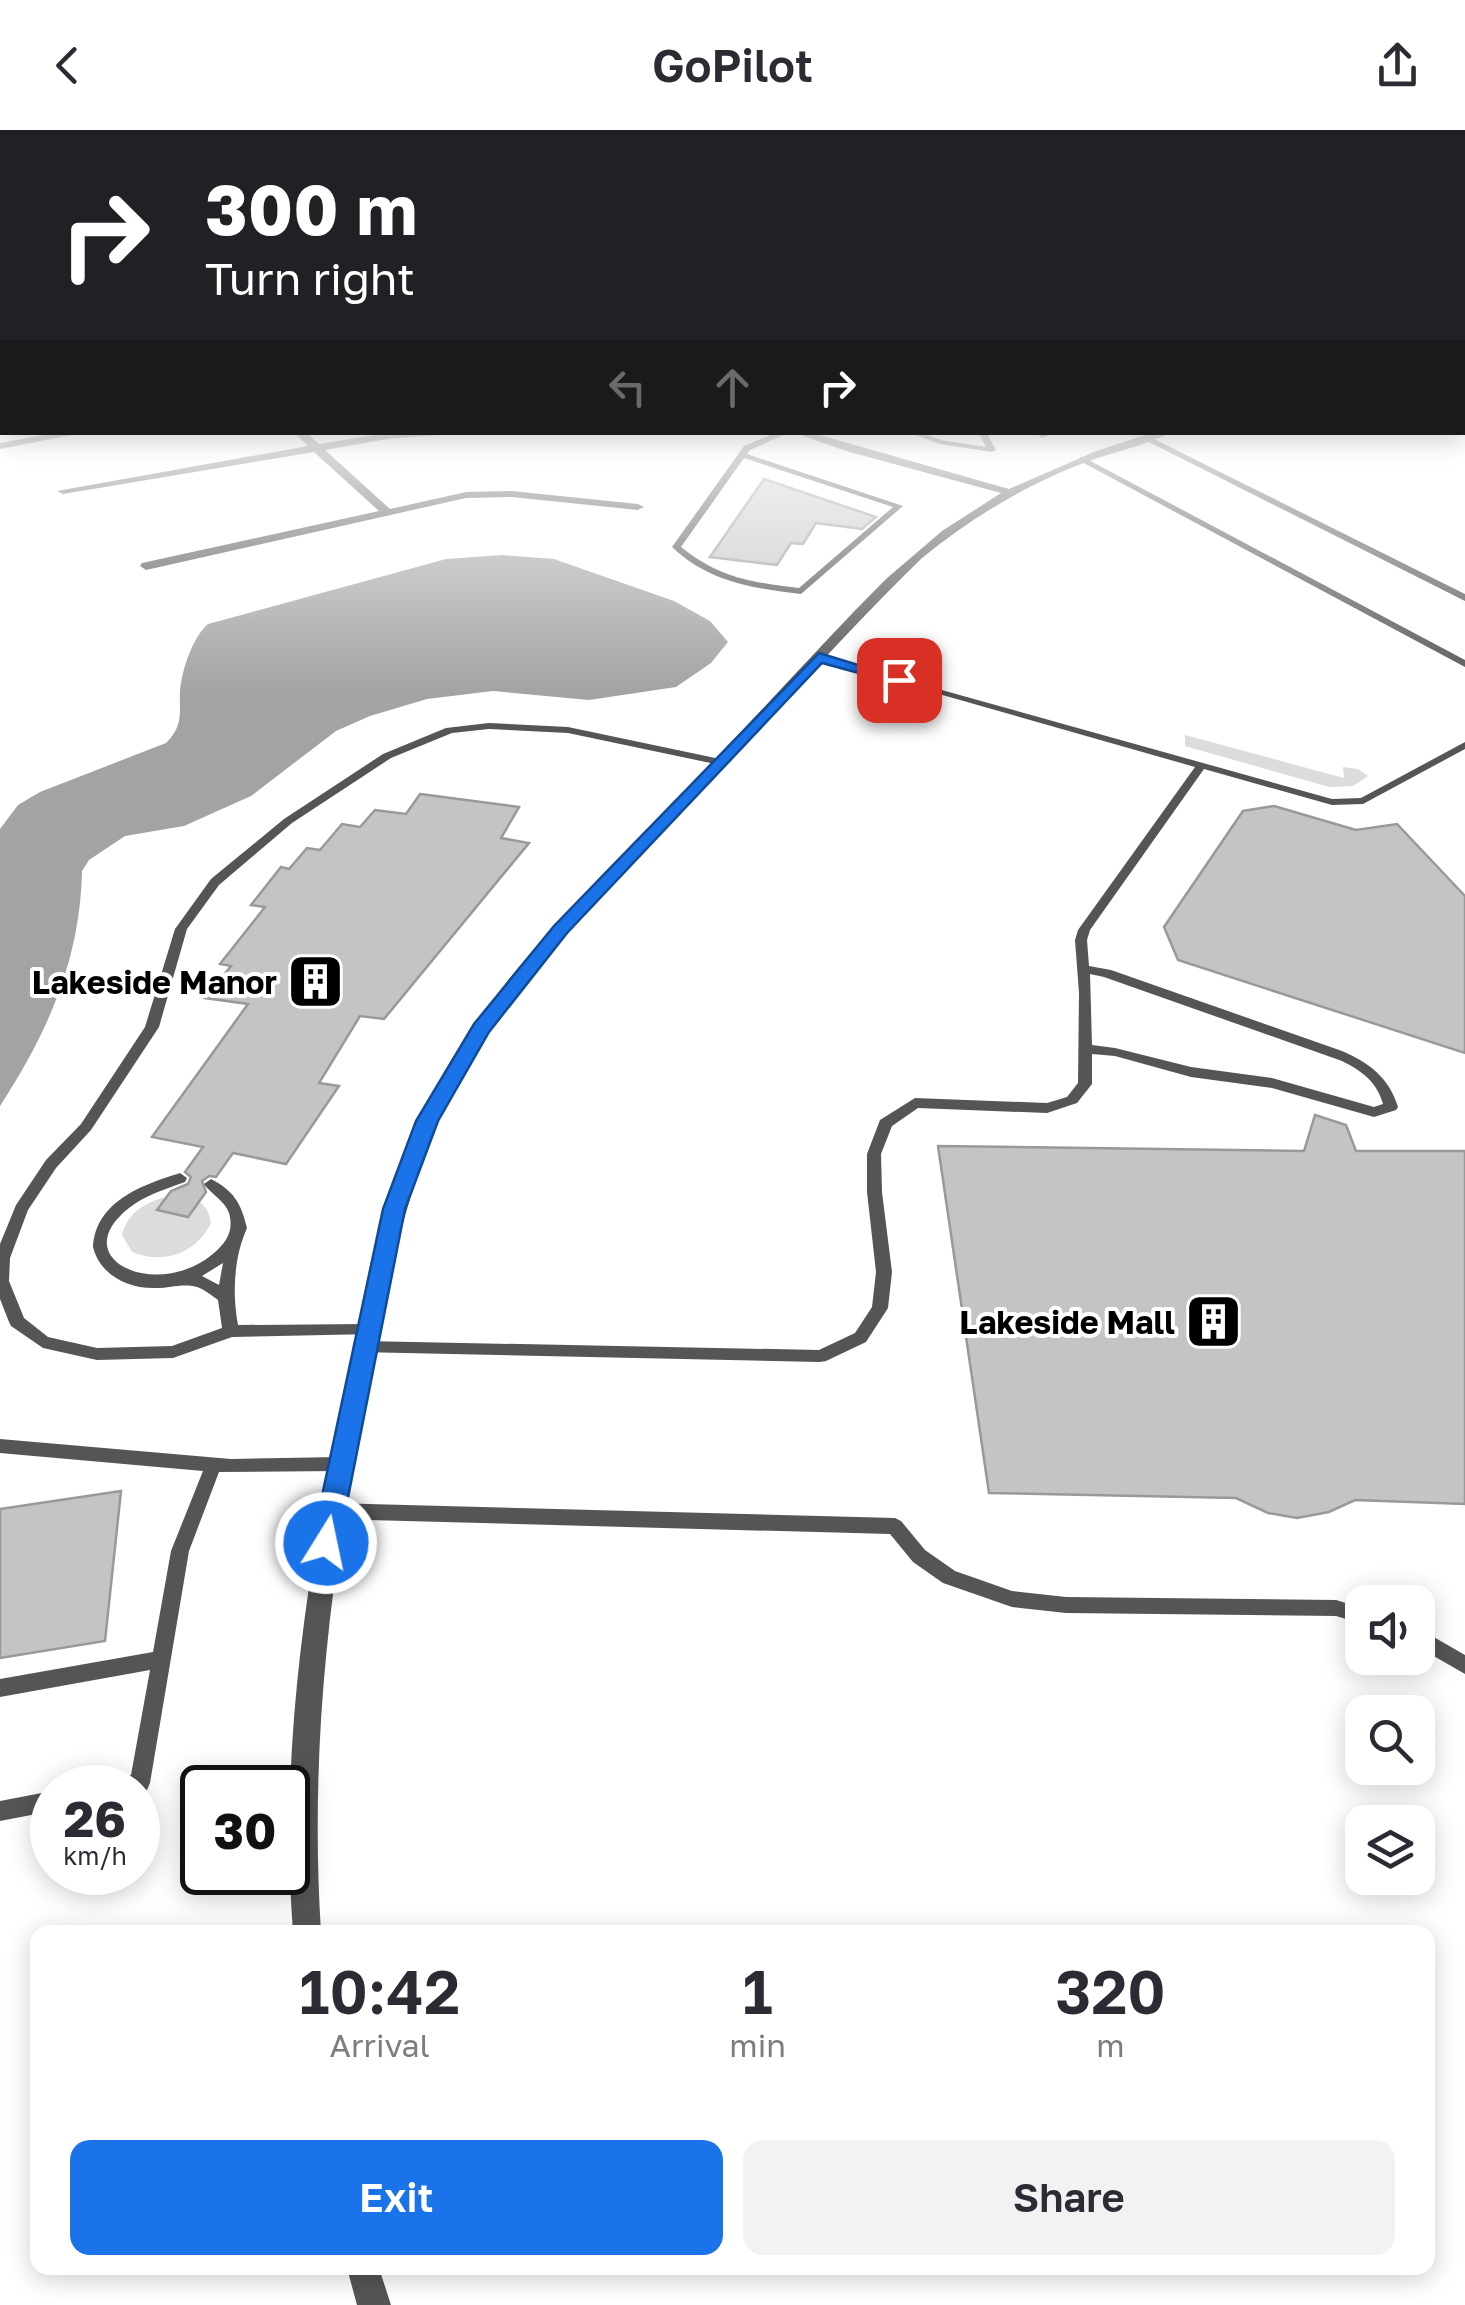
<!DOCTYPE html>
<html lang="en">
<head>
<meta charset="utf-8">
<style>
	body { margin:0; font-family:"Golos Text",sans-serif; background:#f2f2f3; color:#2b2b33; height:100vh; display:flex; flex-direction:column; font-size:38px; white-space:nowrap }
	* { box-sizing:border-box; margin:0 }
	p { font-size:32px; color:#7c7c81 }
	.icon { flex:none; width:55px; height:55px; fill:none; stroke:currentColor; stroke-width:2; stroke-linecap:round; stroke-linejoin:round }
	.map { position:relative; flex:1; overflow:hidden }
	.details { position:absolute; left:30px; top:1795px; width:1405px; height:350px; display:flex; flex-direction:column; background:#fff; border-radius:20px; box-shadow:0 5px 25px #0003 }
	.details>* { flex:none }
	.hud { position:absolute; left:0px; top:0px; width:1465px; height:305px; box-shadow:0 5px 25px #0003; background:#202124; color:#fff; overflow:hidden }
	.fabs { position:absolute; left:1345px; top:1455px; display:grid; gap:20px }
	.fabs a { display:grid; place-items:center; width:90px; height:90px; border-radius:20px; background:#fff; box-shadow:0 5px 25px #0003; font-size:50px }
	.speed { position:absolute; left:30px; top:1635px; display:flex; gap:20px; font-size:50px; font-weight:700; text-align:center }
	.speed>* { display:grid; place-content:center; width:130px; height:130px; border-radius:50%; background:#fff; box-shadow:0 5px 25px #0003; line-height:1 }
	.speed small { font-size:25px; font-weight:400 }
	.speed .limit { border:5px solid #111; border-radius:15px; background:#fff; color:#111 }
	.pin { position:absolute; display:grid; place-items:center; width:85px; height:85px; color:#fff; margin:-42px; border-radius:20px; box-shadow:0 5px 15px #0006 }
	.me { position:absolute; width:110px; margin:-55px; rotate:10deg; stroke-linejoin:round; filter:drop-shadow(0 0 8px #0008) }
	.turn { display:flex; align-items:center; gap:35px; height:210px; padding:0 40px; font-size:45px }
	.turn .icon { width:130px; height:130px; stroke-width:2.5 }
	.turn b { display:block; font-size:70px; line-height:85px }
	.lanes { display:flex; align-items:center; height:95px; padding:0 40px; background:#0003; justify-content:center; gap:50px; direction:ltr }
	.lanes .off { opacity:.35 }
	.eta { display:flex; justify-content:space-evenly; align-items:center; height:170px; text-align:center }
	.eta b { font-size:60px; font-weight:600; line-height:70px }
	.button { display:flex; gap:20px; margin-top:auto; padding:20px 40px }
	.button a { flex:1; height:115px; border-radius:20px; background:#1a73e8; color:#fff; font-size:40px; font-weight:600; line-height:115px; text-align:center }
	.button a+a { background:#f2f2f3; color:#2b2b33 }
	header { display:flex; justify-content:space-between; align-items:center; height:130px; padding:0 40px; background:#fff; font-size:45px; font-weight:600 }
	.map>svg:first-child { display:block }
	.green { fill:#dcdcdc }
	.water { fill:#a3a3a3 }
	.building { fill:#c4c4c4; stroke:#999; stroke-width:2.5 }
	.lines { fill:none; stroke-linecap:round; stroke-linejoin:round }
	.lane { fill:#555; fill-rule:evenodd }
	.street { fill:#555; fill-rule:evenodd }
	.route { fill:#1a73e8; stroke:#114b97; stroke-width:2.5 }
	.labels { text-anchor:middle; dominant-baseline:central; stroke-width:8; stroke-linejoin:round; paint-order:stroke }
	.poi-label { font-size:32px; font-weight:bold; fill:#000; stroke:#fff; text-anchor:end }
</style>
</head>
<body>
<header><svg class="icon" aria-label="back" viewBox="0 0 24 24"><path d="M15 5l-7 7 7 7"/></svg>GoPilot<svg class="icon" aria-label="share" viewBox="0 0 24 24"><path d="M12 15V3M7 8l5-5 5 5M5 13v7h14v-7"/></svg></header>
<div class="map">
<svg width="1465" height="2175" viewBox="0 0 1465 2175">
	<rect width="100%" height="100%" fill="#fff"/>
	<path class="green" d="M1185,605L1344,648L1343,637L1358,639L1368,646L1353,656L1329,657L1185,616Z
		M169,1066C190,1068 208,1068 211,1093C197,1123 163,1135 132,1122L122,1105C128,1081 147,1072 169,1066Z"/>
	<path class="water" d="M502,425L554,429L674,471L710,491L728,512L711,533L676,557L589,570L493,561L427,569L370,586L336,601L251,666L184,696L125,706L89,730L82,741C80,830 48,902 0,976V699L18,675L40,662L166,613C184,595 179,583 180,561C182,540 192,508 208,494L446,429Z"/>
	<path class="building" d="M764,349L876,387L862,399L816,393L803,414L791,413L777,435L710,427Z
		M420,664L519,677L501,708L529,713L384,889L360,886L319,953L339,956L286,1034L233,1023L216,1047L209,1046L202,1051L206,1062L188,1087L157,1080L171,1061L188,1054L191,1047L185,1042L203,1017L152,1007L248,874L205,868L231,836L220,834L265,777L251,775L281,737L289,739L307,718L320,720L342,694L360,697L375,680L406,684Z
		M1274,676L1356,700L1397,694L1465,766V923L1178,830L1164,797L1243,681Z
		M1315,985L1346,995L1356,1021H1465V1374L1355,1370L1329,1382L1297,1388L1268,1383L1236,1368L989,1363L938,1016L1304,1021Z
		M121,1361L105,1511L0,1528V1379Z"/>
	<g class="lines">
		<path class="lane" d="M778,302H790L750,320L747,324L903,376L801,464C752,458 709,452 672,417L744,316ZM744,328L893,377L799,458C750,452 720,448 681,417Z
			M907,302H920L941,310L986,317L978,302H986L996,320L992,322L940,314Z
			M1035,302H1057L1042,308Z
			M1148,306L1465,464V471L1145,310V306Z
			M1083,327L1465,530V537L1080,331V327Z
			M816,525L1332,669L1361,668L1465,612V619L1363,674L1332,675L1204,639L1090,800L1087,810L1089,836L1111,840L1342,921C1369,933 1389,947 1398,977L1396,980L1374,987L1272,958L1191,947L1115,926L1092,924V954L1077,973L1047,983L918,978L892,996L881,1024L882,1062L892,1142L888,1178L866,1212L826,1231L820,1232L358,1222L356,1217L358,1212L364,1211L819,1220L855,1203L872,1177L876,1142L867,1062V1024L880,990L915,968L1047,973L1067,967L1078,953L1079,863L1075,810L1078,800L1195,637L816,529ZM1090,844L1104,847L1342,931C1362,941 1377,952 1383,974L1374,977L1272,948L1191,937L1115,918L1092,915Z
			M489,593L568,597L720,629L725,632L720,635L568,603L489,599L452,603L391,628L292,693L219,755L187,799L159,897L91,1000L56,1038L28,1080L10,1128L9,1151L24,1188L48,1207L97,1218L172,1216L222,1198L218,1170C211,1165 204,1159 197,1157C182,1153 171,1158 156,1158C128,1159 100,1145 93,1117C96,1071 142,1055 180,1043L187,1048L185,1052C166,1059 145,1065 129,1078C64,1129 157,1172 214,1123C227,1112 234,1100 229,1083C225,1071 211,1064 204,1054L211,1049C234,1061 241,1073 247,1098C234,1127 232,1163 238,1195L367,1194L373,1196L375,1200L373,1204L232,1207L173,1228L97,1230L43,1218L11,1196L9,1192L0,1169V1114L16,1075L46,1030L81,994L145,897L175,799L211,749L284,689L383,624L446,598ZM223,1133L219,1155L202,1146Z
			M0,1309L231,1329L340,1327L346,1329L349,1334L346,1339L340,1341L219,1342L189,1421L150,1653L147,1660L138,1664V1658H108L111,1651L131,1645L150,1540L0,1567V1549L153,1522L171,1421L203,1341L0,1323Z
			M330,1373L895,1388L901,1391L925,1420L955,1441L1012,1461L1066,1467L1336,1470L1362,1478V1494L1336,1486L1066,1483L1012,1477L943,1453L913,1432L890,1404L330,1389L324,1386L321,1381L324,1376Z
			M1418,1498L1465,1525V1544L1418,1517Z
			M52,1661V1681L0,1691V1671Z"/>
		<path class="street" d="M1462,259H1465V265H1462Z
			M61,302H87L0,319V313Z
			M294,302H306L319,314L387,303L473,302L387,309L325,320L390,379L466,362L512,361L638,374L644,377L638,380L512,367L466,368L146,440L140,436L142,433L379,381L314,322L63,364L57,361L308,316Z
			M792,302H809L1009,359L1096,321L1154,302H1172C1143,317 1107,323 1076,336C1020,358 969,390 922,428C849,499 781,576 710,651C626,740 533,825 469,932C411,1030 389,1142 368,1253C331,1440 309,1611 321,1802H293C279,1620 307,1442 344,1264C367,1147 390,1028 454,926C521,820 612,736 699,646C762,581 822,513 886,449L942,401L1001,363L846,321Z
			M347,2138H379L391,2175H357Z"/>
	</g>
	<linearGradient id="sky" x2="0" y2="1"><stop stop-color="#8cadcc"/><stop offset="0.46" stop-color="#fff"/><stop offset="1" stop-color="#fff" stop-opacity="0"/></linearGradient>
	<rect width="1465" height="563" fill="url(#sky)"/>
	<path class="route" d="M819,523L907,550L899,554L822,533L567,803L489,902L438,991L405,1079L339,1413L335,1421L326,1425L316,1421L312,1413L383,1079L416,991L474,894L554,796Z"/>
	<defs>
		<symbol id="building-square" viewBox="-11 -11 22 22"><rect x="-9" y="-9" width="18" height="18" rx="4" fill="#000" stroke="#fff"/><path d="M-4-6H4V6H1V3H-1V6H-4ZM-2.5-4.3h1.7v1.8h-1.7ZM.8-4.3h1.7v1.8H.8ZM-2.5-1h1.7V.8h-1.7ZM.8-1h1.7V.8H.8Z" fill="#fff"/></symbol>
	</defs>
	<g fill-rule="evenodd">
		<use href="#building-square" x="284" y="820" width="63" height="63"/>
		<use href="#building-square" x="1182" y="1160" width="63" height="63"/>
	</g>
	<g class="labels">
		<g class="poi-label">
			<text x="277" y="852">Lakeside Manor</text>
			<text x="1175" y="1192">Lakeside Mall</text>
		</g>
	</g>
</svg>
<div class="fabs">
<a><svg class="icon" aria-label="sound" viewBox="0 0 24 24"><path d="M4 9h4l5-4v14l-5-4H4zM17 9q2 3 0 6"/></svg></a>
<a><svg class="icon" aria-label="search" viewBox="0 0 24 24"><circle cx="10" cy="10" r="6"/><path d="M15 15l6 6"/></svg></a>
<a><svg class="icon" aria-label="layers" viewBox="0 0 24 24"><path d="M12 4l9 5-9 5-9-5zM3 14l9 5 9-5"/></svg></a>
</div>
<div class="speed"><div>26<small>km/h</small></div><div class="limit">30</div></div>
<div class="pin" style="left:899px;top:550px;background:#d93025"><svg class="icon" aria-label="arrive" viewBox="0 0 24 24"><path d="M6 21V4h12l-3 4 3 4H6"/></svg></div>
<svg class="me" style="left:326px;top:1413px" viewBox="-20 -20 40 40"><circle r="17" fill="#1a73e8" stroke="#fff" stroke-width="3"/><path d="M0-11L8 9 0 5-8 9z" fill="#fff"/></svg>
<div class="hud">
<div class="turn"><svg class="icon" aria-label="right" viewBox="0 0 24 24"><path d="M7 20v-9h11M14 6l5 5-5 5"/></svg><div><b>300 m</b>Turn right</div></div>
<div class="lanes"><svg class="icon off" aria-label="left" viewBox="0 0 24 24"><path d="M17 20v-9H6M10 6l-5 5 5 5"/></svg><svg class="icon off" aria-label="ahead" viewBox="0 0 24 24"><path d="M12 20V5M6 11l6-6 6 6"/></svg><svg class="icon" aria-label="right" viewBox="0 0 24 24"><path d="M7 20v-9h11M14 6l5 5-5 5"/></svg></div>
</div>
<section class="details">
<div class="eta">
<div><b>10:42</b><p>Arrival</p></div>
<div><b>1</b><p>min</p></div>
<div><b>320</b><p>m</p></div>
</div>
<div class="button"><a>Exit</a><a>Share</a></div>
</section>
</div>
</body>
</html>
